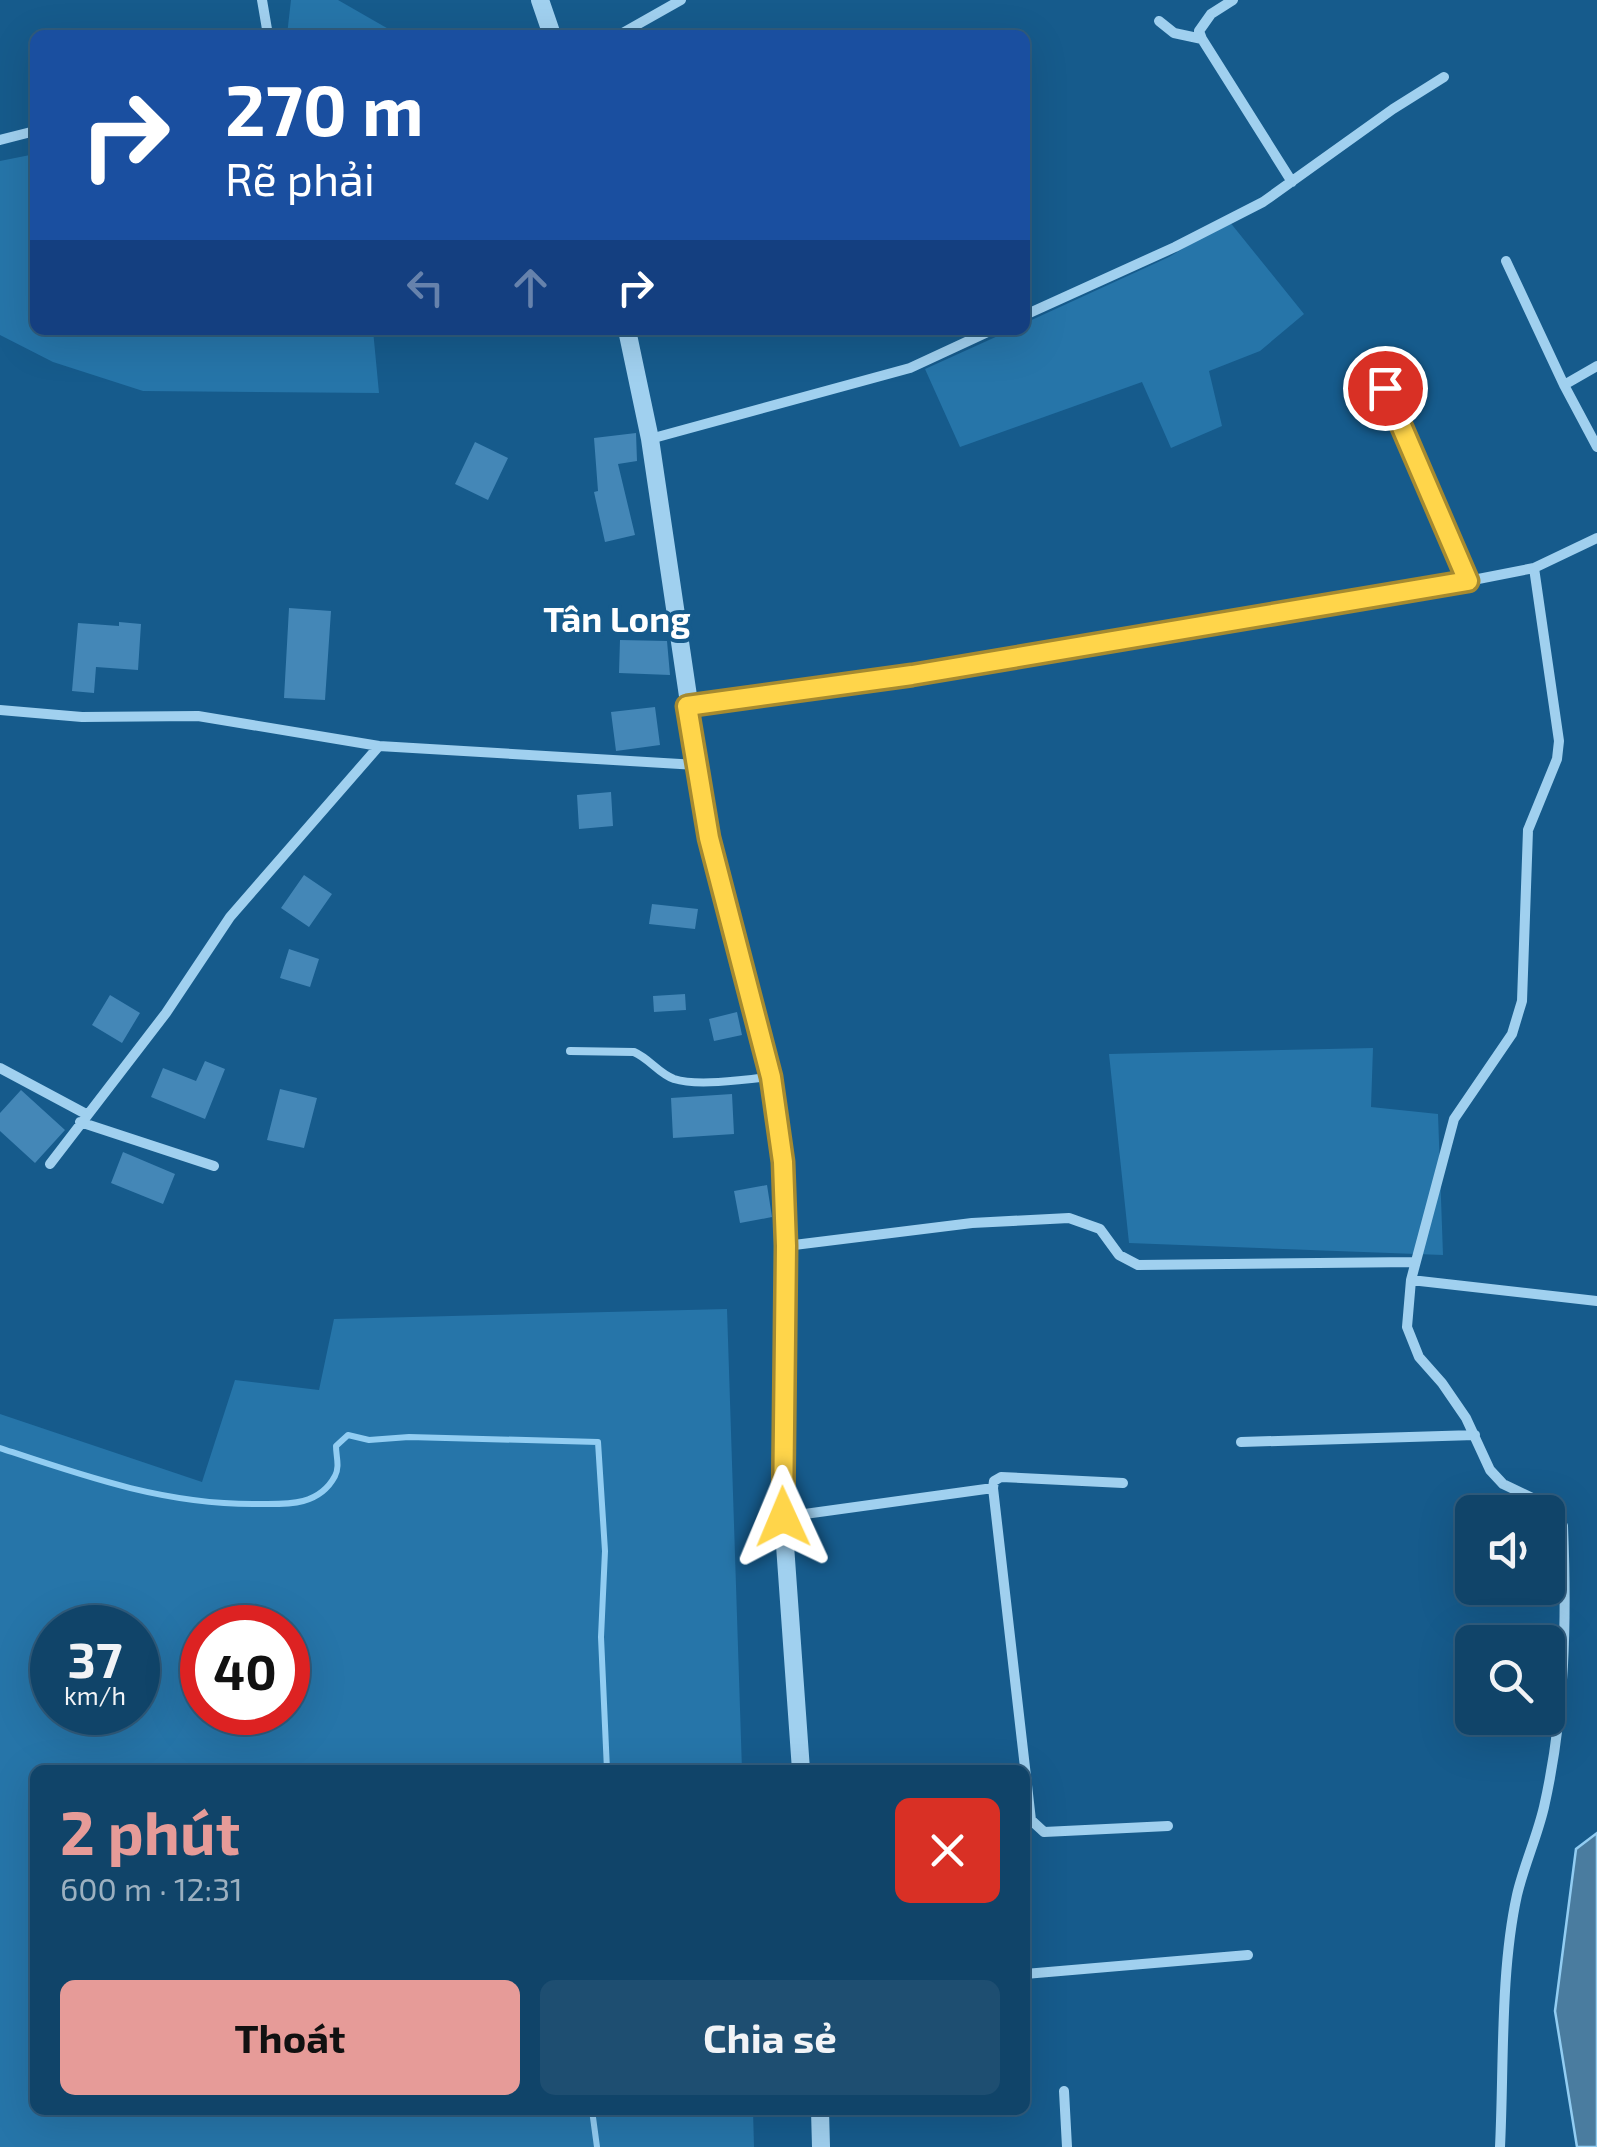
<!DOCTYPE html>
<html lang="vi">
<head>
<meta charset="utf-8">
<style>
	body { margin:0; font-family:"Exo 2",sans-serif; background:#1e4e71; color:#f1f3f6; height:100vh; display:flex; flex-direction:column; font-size:38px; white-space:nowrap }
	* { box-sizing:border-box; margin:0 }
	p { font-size:32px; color:#9cb0c0 }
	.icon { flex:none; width:55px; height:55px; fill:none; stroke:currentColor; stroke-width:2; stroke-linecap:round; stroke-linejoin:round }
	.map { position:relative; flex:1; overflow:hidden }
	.drawer { position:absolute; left:30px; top:1765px; width:1000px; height:350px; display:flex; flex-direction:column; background:#104469; border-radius:15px; box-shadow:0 10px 40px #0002,0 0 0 2px #305c7d }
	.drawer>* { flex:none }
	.guide { position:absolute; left:30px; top:30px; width:1000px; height:305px; border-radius:15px; box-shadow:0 10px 40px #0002,0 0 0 2px #305c7d; background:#1a4fa0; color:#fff; overflow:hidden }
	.tools { position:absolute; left:1455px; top:1495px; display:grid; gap:20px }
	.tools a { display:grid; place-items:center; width:110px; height:110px; border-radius:15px; background:#104469; box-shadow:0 10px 40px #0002,0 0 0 2px #305c7d; font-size:50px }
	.speed { position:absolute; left:30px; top:1605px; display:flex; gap:20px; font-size:50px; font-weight:700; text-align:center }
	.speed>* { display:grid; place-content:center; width:130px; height:130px; border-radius:50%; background:#104469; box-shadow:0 10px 40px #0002,0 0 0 2px #305c7d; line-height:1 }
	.speed small { font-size:25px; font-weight:400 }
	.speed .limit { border:15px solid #d22; background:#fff; color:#111 }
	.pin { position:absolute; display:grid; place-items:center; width:85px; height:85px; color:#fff; margin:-42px; border:5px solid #fff; border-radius:50%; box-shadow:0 2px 10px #0007 }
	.me { position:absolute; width:110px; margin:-55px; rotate:359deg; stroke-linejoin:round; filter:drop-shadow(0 0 8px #0008) }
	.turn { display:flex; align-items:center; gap:35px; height:210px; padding:0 30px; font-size:45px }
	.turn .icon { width:130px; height:130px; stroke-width:2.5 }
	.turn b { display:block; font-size:70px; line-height:85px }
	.lanes { display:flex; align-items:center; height:95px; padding:0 30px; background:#0003; justify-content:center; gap:50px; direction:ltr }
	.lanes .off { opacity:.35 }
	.round { display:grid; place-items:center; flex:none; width:105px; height:105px; border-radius:15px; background:#1e4e71 }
	.overview { display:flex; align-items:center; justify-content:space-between; height:170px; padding:0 30px }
	h1 { font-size:60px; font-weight:700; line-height:75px; color:#e69b98 }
	.action { display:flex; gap:20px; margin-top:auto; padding:20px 30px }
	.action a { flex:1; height:115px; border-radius:15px; background:#e69b98; color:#111; font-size:40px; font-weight:700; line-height:115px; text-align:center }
	.action a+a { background:#1e4e71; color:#f1f3f6 }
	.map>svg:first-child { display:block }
	.green { fill:#2675a9; fill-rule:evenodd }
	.water { fill:#4a7c9f; stroke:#92cdf2; stroke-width:2.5 }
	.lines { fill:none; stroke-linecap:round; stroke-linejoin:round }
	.stream { stroke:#92cdf2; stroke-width:6 }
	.building { fill:#4487b7 }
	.service { stroke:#a0d0ef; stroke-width:8 }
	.minor { stroke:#a0d0ef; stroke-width:10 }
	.tertiary { stroke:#a0d0ef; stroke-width:18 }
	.route-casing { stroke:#a68a30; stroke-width:25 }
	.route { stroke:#ffd54a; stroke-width:18 }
	.labels { text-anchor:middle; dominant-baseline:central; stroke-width:8; stroke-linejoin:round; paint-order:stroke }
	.quarter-label { font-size:35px; font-weight:bold; fill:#fff; stroke:#165b8c }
</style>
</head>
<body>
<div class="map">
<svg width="1597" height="2147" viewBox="0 0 1597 2147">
	<rect width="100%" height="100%" fill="#165b8c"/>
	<path class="green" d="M291,0H338L399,35H287Z
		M35,154V330H373L379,393L143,391L53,362L0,335V161Z
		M1229,221L1304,314L1260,351L1209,371L1222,426L1171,448L1142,382L960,447L925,369L1011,330H1025V323L1169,257Z
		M1373,1048L1371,1107L1438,1114L1443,1255L1129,1243L1109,1054Z
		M727,1309L742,1770H35V2110H753L754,2147H0V1414L202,1482L235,1380L319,1390L334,1319ZM52,1628H138V1712H52ZM202,1628H288V1712H202Z"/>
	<path class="water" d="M1597,1833V2147H1577L1555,2011L1576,1849Z"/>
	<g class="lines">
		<path class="stream" d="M0,1448C84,1476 163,1504 253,1504C283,1504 318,1508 335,1476C340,1466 336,1457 336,1446L348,1435L369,1440L409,1437L598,1442L605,1551L601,1637L607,1770
			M592,2110L597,2147"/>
	</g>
	<path class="building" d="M636,433L637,461L618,464L635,535L605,542L594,492L598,491L594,438Z
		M475,442L508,458L488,500L455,484Z
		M289,608L331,611L325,700L284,698Z
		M119,622L141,624L138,670L96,667L94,693L72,691L78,623L119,626Z
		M620,640L667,641L670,675L619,673Z
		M655,707L660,745L616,751L611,712Z
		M611,792L613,826L579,829L577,795Z
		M304,875L332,894L309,927L281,908Z
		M652,904L698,909L695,929L649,924Z
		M289,949L319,959L310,987L280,978Z
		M685,994L686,1010L654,1012L653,996Z
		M110,995L140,1013L122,1043L92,1025Z
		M737,1012L742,1035L714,1041L709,1019Z
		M205,1061L225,1069L205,1119L151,1097L163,1068L196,1081Z
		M280,1089L317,1098L304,1148L267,1140Z
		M21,1090L65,1130L35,1163L0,1131V1113Z
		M732,1094L734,1134L673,1138L671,1098Z
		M123,1152L175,1174L163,1204L111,1183Z
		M767,1185L772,1217L740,1223L734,1191Z"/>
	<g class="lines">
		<path class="service" d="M570,1051L634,1052C650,1059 658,1073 674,1079C699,1087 745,1079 771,1077"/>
		<path class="minor" d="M262,0L268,35
			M1233,0L1211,14L1199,31L1202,39L1292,182
			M1159,21L1174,33L1202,39
			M619,35L681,0
			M0,140L35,131
			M1506,261L1564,385L1597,447
			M1025,315L1175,247L1263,202L1393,109L1444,77
			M1373,362L1468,581
			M1564,385L1597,366
			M650,439L910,368L992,330
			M688,705L912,675L1468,581L1534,568L1597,538
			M0,710L82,717L198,716L379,746L697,765
			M0,1068L86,1114
			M80,1122L214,1166
			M50,1164L166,1013L230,917L379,746
			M786,1246L972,1223L1069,1218L1100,1229L1119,1255L1138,1265L1415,1262
			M1411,1280L1597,1301
			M1241,1442L1475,1435
			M993,1488L1031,1820L1044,1832L1168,1826
			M783,1517L993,1488L994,1481L1001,1477L1123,1483
			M1025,1974L1248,1955
			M1064,2091L1067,2147
			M1500,2147C1504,2067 1500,1972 1517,1895C1524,1865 1537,1837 1544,1807C1565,1714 1567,1621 1563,1526L1556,1512L1547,1505L1503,1484L1490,1470L1466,1418L1442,1383L1419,1357L1407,1327L1411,1280L1454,1119L1512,1034L1522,1001L1528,830L1557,759L1559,741L1534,568"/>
		<path class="tertiary" d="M540,0L552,35
			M627,330L650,439L709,838L771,1077L783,1162L786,1246L783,1517L801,1770
			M820,2110L821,2147"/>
	</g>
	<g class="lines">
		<defs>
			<path id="route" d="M783,1517L786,1246L783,1162L771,1077L709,838L687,706L912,675L1468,581L1385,388"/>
		</defs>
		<use href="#route" class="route-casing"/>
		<use href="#route" class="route"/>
	</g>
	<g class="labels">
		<g class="quarter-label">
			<text x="617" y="618">Tân Long</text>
		</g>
	</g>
</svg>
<div class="tools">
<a><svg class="icon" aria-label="sound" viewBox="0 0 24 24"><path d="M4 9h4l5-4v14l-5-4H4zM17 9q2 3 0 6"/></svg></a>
<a><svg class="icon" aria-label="search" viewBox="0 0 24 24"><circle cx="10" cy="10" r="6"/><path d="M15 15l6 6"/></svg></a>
</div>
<div class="speed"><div>37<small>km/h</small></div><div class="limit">40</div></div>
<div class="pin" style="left:1385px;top:388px;background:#d93025"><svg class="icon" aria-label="arrive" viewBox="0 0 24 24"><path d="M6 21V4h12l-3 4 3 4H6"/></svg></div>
<svg class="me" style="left:783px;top:1517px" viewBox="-20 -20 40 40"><path d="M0-17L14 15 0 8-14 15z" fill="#ffd54a" stroke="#fff" stroke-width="4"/></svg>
<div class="guide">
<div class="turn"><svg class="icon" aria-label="right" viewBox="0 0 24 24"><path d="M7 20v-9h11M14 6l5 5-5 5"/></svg><div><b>270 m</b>Rẽ phải</div></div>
<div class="lanes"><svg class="icon off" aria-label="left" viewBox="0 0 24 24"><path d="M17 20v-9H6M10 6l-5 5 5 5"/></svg><svg class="icon off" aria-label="ahead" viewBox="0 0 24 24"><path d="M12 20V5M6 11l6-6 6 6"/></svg><svg class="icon" aria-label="right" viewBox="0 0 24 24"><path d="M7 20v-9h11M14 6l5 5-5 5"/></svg></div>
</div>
<section class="drawer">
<div class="overview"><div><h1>2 phút</h1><p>600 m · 12:31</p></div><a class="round" style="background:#d93025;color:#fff"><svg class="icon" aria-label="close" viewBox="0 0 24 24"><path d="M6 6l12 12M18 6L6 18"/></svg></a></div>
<div class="action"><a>Thoát</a><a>Chia sẻ</a></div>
</section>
</div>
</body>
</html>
